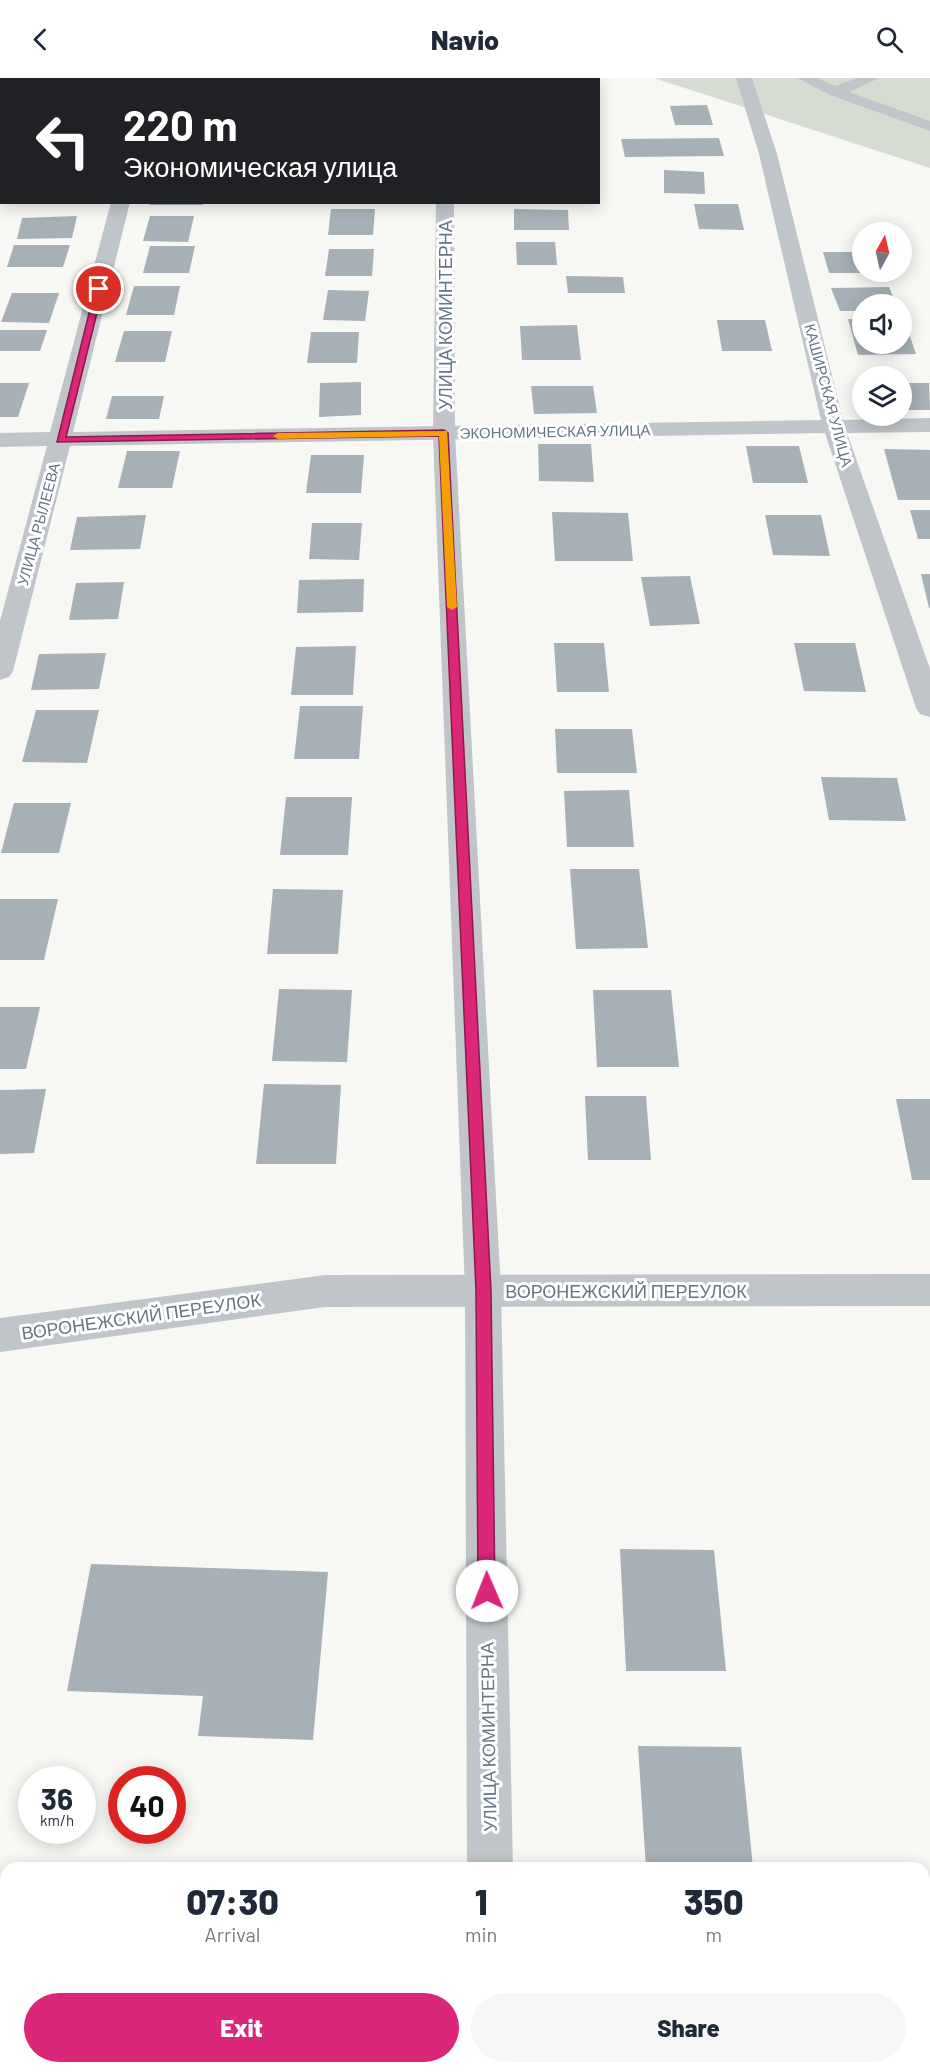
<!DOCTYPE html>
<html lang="en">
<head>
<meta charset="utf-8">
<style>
	body { margin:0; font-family:Barlow,sans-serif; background:#f6f6f7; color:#1f2937; height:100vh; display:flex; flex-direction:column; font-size:22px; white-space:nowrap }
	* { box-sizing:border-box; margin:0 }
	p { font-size:20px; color:#747a83 }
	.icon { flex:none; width:33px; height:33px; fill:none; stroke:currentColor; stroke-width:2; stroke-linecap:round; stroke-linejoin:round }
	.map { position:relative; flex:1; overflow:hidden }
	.details { position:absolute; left:0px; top:1784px; width:930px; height:212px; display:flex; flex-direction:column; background:#fff; border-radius:18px 18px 0 0; box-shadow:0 3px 15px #0003 }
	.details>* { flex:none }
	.guide { position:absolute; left:0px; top:0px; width:600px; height:126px; box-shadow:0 3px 15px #0003; background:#202124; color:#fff; overflow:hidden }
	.needle { width:39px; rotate:8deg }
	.buttons { position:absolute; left:852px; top:144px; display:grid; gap:12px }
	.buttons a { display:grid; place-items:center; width:60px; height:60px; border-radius:50%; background:#fff; box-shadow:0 3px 15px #0003; font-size:30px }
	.speed { position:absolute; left:18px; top:1688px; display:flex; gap:12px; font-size:30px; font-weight:700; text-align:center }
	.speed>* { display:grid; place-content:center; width:78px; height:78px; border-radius:50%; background:#fff; box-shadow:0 3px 15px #0003; line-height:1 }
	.speed small { font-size:15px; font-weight:400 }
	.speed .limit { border:9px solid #d22; background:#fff; color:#111 }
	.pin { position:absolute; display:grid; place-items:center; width:51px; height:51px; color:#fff; margin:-26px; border:3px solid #fff; border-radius:50%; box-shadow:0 2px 6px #0007 }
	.me { position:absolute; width:66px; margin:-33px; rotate:359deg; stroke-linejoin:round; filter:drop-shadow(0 0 4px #0008) }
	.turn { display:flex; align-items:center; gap:21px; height:126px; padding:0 24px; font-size:27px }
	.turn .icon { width:78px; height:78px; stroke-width:2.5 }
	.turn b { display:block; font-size:42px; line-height:51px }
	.eta { display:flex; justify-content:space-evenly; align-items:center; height:102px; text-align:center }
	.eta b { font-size:36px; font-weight:800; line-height:42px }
	.primary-button { display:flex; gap:12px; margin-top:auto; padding:12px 24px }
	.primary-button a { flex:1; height:69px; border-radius:36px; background:#db2777; color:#fff; font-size:24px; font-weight:800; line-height:69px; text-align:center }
	.primary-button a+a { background:#f6f6f7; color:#1f2937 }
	header { display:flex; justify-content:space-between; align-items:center; height:78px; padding:0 24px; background:#fff; font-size:27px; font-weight:800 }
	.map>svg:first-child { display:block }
	.green { fill:#d7dcd3 }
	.building { fill:#a7b0b6 }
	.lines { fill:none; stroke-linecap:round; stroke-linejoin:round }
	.service { fill:#c0c5c9; fill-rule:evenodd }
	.minor { fill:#c0c5c9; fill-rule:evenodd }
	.tertiary { fill:#c0c5c9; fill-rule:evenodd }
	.route { fill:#db2777; stroke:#8e194d; stroke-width:1.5 }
	.slow { fill:#f59e0b }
	.labels { text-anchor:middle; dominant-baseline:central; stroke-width:6; stroke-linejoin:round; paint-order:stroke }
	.far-street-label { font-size:15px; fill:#657786; stroke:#fff }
	.street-label { font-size:18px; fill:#657786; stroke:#fff }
</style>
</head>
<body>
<header><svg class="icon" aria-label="back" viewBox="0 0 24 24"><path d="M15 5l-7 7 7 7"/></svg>Navio<svg class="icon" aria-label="search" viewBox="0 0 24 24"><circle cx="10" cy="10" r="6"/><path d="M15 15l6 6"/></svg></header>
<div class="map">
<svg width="930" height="1994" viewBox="0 0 930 1994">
	<rect width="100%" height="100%" fill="#f7f7f4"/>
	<path class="green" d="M654,0H930V90Z"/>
	<path class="building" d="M707,27L713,47H675L670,28Z
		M719,60L724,78L625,79L621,61Z
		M664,92L704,94L705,116L664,115Z
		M150,124H203V127H149Z
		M694,126H738L744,152L699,151Z
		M331,131H375L373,157H328Z
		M514,131L568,132L569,152H514Z
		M77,138L72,160L17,161L22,140Z
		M150,138H194L188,164L143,163Z
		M516,164H555L557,187H517Z
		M14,167H70L63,189H7Z
		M150,168H195L189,195H143Z
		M329,171H374L372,198H325Z
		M823,174H862V195H829Z
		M566,198L623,199L625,215H568Z
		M134,208H180L174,237H126Z
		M889,209L896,226H862V233H840L831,210Z
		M328,212L369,213L365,243L323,242Z
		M12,215H59L49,245L1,244Z
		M848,241H862V266H902V241H904L916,276L858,277Z
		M717,242H765L772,273H722Z
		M577,247L581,282H522L520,248Z
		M0,252H47L40,273H0Z
		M124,253H172L165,284H115Z
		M311,254H359L357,285H307Z
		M361,304V337L319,339L320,305Z
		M0,305H29L18,339H0Z
		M902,305H929L930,332H902Z
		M531,308H593L597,335L534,336Z
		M112,318H164L159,341H106Z
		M538,366H591L594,404L539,403Z
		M746,368H799L808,405H753Z
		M884,371L930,372V422H898Z
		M127,373H180L172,410H118Z
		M311,377H364L361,415H306Z
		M910,432H930V461H918Z
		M552,434L628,435L633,483H555Z
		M146,437L140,471L70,472L77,439Z
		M765,437H821L830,478L773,477Z
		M312,445H362L359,482L309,481Z
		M921,496H930V530H929Z
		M690,498L700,546L650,548L641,499Z
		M364,501L363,534L297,535L299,502Z
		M124,504L118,541L69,542L76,505Z
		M554,565H604L609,614H557Z
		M794,565H855L866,614L804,613Z
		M356,568L353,617H291L296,569Z
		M106,575L99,611L31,612L39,576Z
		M300,628H363L359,681H294Z
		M36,632H99L87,685L22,684Z
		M555,651H632L637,695H557Z
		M821,699L897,700L906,743L829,742Z
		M629,712L634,769H567L564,713Z
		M286,719H352L348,777H280Z
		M14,725H71L59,775H1Z
		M570,791H639L648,870L576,871Z
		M273,811L343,812L338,876H267Z
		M0,821H58L44,882H0Z
		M279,911L352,912L347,984L272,983Z
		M593,912H671L679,989H597Z
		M0,929H40L26,991H0Z
		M264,1006L341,1007L336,1086H256Z
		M46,1011L34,1075L0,1076V1012Z
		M585,1018H646L651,1082H588Z
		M896,1021H930V1102H912Z
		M620,1471L714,1472L726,1593H626Z
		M91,1486L328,1494L313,1662L198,1658L203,1618L67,1613Z
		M638,1668L741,1669L753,1790H646Z
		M639,1989H833L834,1994H639Z"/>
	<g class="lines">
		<path class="service" d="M797,0H817L835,8L857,0H879L849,14L930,43V53L830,17Z"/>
		<path class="minor" d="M145,0H161V2H145Z
			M736,0H752L777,76L843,342L930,340V354L847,355L930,591V639L920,636L916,630L825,355L70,368L13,593L9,599L0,602V543L47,368L0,369V355L50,354L111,124H130L73,354L821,342L759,76Z
			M930,1196V1228L325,1229L0,1274V1240L325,1197Z"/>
		<path class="tertiary" d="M436,0H452V2H436Z
			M436,124H454L455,355L501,1213L513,1790H467L465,1213L433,355Z
			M467,1989H517V1994H467Z"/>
	</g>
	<path class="route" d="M99,208L103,211L66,359L444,352L448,355L491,1213L495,1513L493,1519L487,1521L481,1519L478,1513L476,1213L439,358L57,364L95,211Z"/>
	<path class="slow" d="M447,353L457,529L452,532L447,529L439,358L278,361L273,358L278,355Z"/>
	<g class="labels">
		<g class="far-street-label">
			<text transform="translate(829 317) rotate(75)">КАШИРСКАЯ УЛИЦА</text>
			<text transform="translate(555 353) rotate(-1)">ЭКОНОМИЧЕСКАЯ УЛИЦА</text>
			<text transform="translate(38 446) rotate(-75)">УЛИЦА РЫЛЕЕВА</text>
		</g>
		<g class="street-label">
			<text transform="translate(445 237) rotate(-90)">УЛИЦА КОМИНТЕРНА</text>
			<text x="626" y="1213">ВОРОНЕЖСКИЙ ПЕРЕУЛОК</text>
			<text transform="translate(141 1238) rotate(-8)">ВОРОНЕЖСКИЙ ПЕРЕУЛОК</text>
			<text transform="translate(488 1659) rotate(-91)">УЛИЦА КОМИНТЕРНА</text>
		</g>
	</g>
</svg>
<div class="buttons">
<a><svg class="needle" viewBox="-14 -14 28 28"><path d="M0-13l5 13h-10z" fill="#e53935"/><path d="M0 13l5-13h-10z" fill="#747a83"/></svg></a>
<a><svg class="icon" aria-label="sound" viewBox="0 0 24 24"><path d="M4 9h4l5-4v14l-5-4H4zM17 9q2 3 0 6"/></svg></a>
<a><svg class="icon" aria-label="layers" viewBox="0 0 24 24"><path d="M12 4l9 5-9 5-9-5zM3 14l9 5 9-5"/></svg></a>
</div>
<div class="speed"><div>36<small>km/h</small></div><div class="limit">40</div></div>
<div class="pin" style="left:99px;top:211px;background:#d93025"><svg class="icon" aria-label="arrive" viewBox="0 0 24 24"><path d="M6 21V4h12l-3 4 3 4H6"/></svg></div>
<svg class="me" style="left:487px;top:1513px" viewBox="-20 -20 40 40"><circle r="19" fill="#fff"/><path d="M0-13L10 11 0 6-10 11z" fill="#db2777"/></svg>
<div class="guide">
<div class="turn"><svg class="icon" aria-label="left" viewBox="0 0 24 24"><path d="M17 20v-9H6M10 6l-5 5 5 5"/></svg><div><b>220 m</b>Экономическая улица</div></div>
</div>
<section class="details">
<div class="eta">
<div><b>07:30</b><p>Arrival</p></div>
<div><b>1</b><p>min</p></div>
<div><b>350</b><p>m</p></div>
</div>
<div class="primary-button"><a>Exit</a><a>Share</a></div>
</section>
</div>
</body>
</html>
